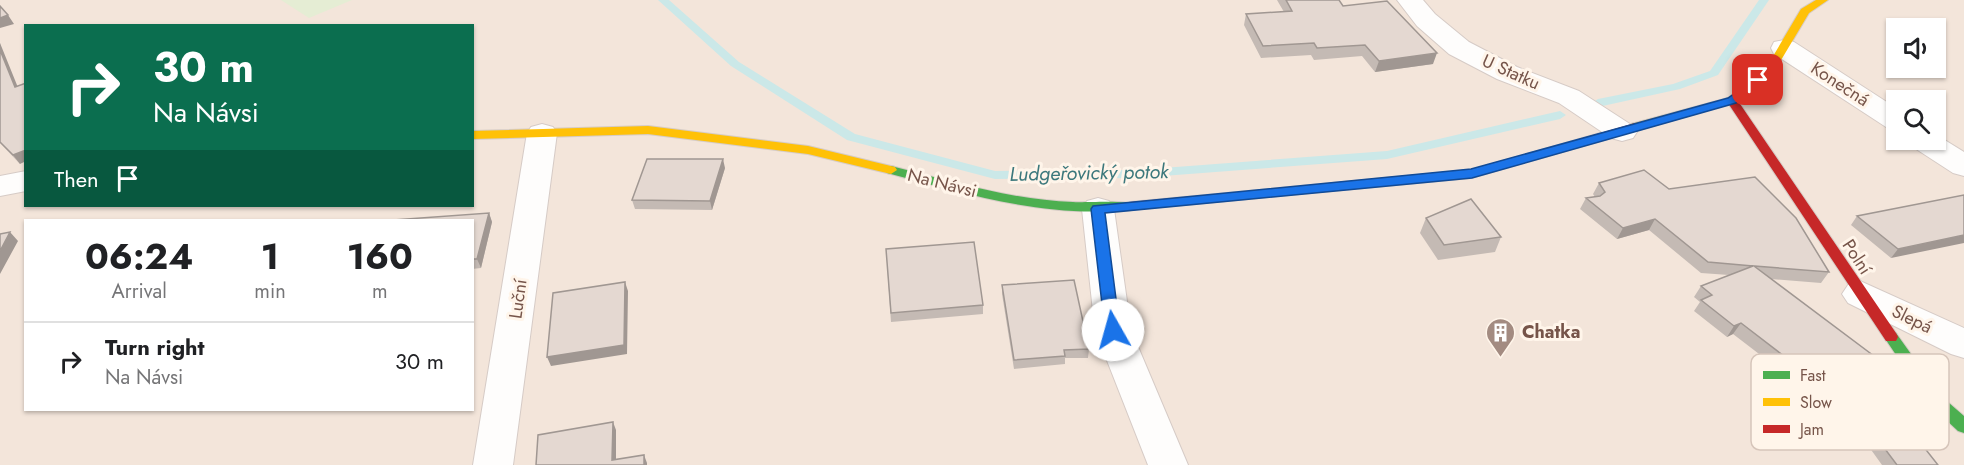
<!DOCTYPE html>
<html lang="en">
<head>
<meta charset="utf-8">
<style>
	body { margin:0; font-family:Jost,sans-serif; background:#f2f2f2; color:#202124; height:100vh; display:flex; flex-direction:column; font-size:22px; white-space:nowrap }
	* { box-sizing:border-box; margin:0 }
	p { font-size:20px; color:#757577 }
	.icon { flex:none; width:33px; height:33px; fill:none; stroke:currentColor; stroke-width:2; stroke-linecap:round; stroke-linejoin:round }
	.map { position:relative; flex:1; overflow:hidden }
	.side { position:absolute; left:24px; top:219px; width:450px; height:192px; display:flex; flex-direction:column; background:#fff; border-radius:0px; box-shadow:0 2px 4px #0004 }
	.side>* { flex:none }
	.guide { position:absolute; left:24px; top:24px; width:450px; height:183px; border-radius:0px; box-shadow:0 2px 4px #0004; background:#0b6e4f; color:#fff; overflow:hidden }
	.controls { position:absolute; left:1886px; top:18px; display:grid; gap:12px }
	.controls a { display:grid; place-items:center; width:60px; height:60px; border-radius:0px; background:#fff; box-shadow:0 2px 4px #0004; font-size:30px }
	.pin { position:absolute; display:grid; place-items:center; width:51px; height:51px; color:#fff; margin:-26px; border-radius:12px; box-shadow:0 3px 9px #0006 }
	.me { position:absolute; width:66px; margin:-33px; rotate:353deg; stroke-linejoin:round; filter:drop-shadow(0 0 4px #0008) }
	.turn { display:flex; align-items:center; gap:21px; height:126px; padding:0 30px; font-size:27px }
	.turn .icon { width:78px; height:78px; stroke-width:2.5 }
	.turn b { display:block; font-size:42px; line-height:51px }
	.then { display:flex; align-items:center; height:57px; padding:0 30px; background:#0003; gap:12px; font-size:22px }
	.eta { display:flex; justify-content:space-evenly; align-items:center; height:102px; text-align:center }
	.eta b { font-size:36px; font-weight:700; line-height:42px }
	ul { padding:0; list-style:none }
	li { display:flex; align-items:center; gap:18px; height:78px; padding:0 30px; border-top:2px solid #e0e0e0 }
	li div { flex:1 }
	li b { display:block; font-size:22px }
	li em { font-style:normal }
	.map>svg:first-child { display:block }
	.residential { fill:#f3e5da; fill-rule:evenodd }
	.green { fill:#e5edd4 }
	.lines { fill:none; stroke-linecap:round; stroke-linejoin:round }
	.stream { fill:#cbe8e8; fill-rule:evenodd }
	.street-casing { stroke:#d6cbc6; stroke-width:2 }
	.fast-casing { stroke:#d6ccc6; stroke-width:2 }
	.slow-casing { stroke:#d6ccc6; stroke-width:2 }
	.jam-casing { stroke:#d6ccc6; stroke-width:2 }
	.street { fill:#fefdfc; fill-rule:evenodd }
	.fast { fill:#4caf50; fill-rule:evenodd }
	.slow { fill:#ffc107; fill-rule:evenodd }
	.jam { fill:#c62828; fill-rule:evenodd }
	.wall { fill:#c4bab4 }
	.shaded-wall { fill:#a09792 }
	.building { fill:#e4d8d1; stroke:#a09792; stroke-width:1.5 }
	.route { fill:#1a73e8; stroke:#114b97; stroke-width:1.5 }
	.labels { text-anchor:middle; dominant-baseline:central; stroke-width:6; stroke-linejoin:round; paint-order:stroke }
	.street-label { font-size:18px; fill:#765449; stroke:#fff5ea }
	.poi-label { font-size:18px; font-weight:bold; fill:#765449; stroke:#fff5ea; text-anchor:start }
	.water-label { font-size:20px; font-style:italic; fill:#3c787c; stroke:#fff5ea }
	.key { fill:#fff5ea; stroke:#d6c5ba; stroke-width:1.5 }
	.key-label { font-size:16px; fill:#765449 }
</style>
</head>
<body>
<div class="map">
<svg width="1964" height="465" viewBox="0 0 1964 465">
	<rect width="100%" height="100%" fill="#f7f0ea"/>
	<path class="residential" d="M0,0H1964V465H0ZM26,26H472V206H26ZM1896,28H1935V68H1896ZM1896,100H1935V140H1896ZM26,220H472V410H26Z"/>
	<path class="green" d="M281,0H352L309,18Z"/>
	<g class="lines">
		<path class="stream" d="M658,0H669L739,62L855,134L995,171L1136,170L1387,151L1560,111L1566,115L1560,119L1387,159L1136,178L995,179L847,140L731,66Z
			M1759,0H1769L1718,75L1680,89L1598,107L1592,103L1598,99L1673,84L1710,71Z"/>
		<defs>
			<path id="street" d="M1397,0H1423L1435,14L1469,42L1517,67L1579,91L1633,126L1637,132L1633,138L1622,141L1611,138L1559,103L1497,79L1449,54L1417,26Z
				M1784,40L1794,42L1896,108V130L1886,127L1774,54L1771,48L1774,42Z
				M542,124L553,127L557,133L513,465H473L527,133L531,127Z
				M1935,134L1964,152V176L1953,173L1913,147L1909,140H1935Z
				M26,171V191L0,196V176Z
				M1098,198L1109,201L1114,209L1131,330L1188,465H1148L1095,330L1082,209L1087,201Z
				M1860,281L1964,328V358L1951,354L1848,303L1842,294L1848,285Z"/>
			<path id="fast" d="M891,166C951,181 1012,200 1073,202C1086,203 1130,199 1137,206C1131,213 1119,211 1111,211C1035,215 959,192 887,173L885,170L887,167Z
				M1891,331L1896,333L1941,396L1964,416V433L1958,431L1929,404L1884,337L1886,333Z"/>
			<path id="slow" d="M1816,0H1828L1809,13L1774,72L1736,102L1639,130H1631L1629,127L1631,124L1728,98L1766,68L1801,9Z
				M648,126L808,146L895,167L897,170L891,174L808,154L648,134L472,139V131Z"/>
			<path id="jam" d="M1732,96L1736,98L1896,333L1898,337L1896,341H1886L1726,100Z
				M1635,123L1639,124L1641,127L1639,130L1471,178L1130,210L1123,206L1130,202L1471,170Z"/>
		</defs>
		<use href="#street" class="street-casing"/>
		<use href="#fast" class="fast-casing"/>
		<use href="#slow" class="slow-casing"/>
		<use href="#jam" class="jam-casing"/>
		<use href="#street" class="street"/>
		<use href="#fast" class="fast"/>
		<use href="#slow" class="slow"/>
		<use href="#jam" class="jam"/>
	</g>
	<path class="wall" d="M1277,0H1339L1343,6L1433,64L1375,72L1362,56L1314,60L1311,55L1261,58L1244,25L1246,14L1284,12Z
		M0,43L20,164L0,143Z
		M725,168L712,210L635,209L632,200Z
		M1599,183L1669,189L1829,272L1821,283L1771,279L1906,380L1897,391L1849,411L1803,375L1793,380L1733,334L1727,337L1694,311L1700,302L1694,297L1701,286L1729,275L1701,273L1649,230L1617,239L1580,209L1586,198L1595,197L1593,194Z
		M1964,195L1891,258L1851,225L1857,216Z
		M489,213L492,222L481,268L472,269V220Z
		M1426,218L1501,237L1495,252L1438,260L1420,233Z
		M886,249L983,305V314L891,322Z
		M1002,285L1089,349L1088,358H1065V364L1014,369L1002,294Z
		M1861,417L1938,465H1882L1854,426Z"/>
	<path class="shaded-wall" d="M8,15L14,24L0,28V18Z
		M0,43L21,95L15,87L0,50Z
		M1437,53L1433,64L1375,72L1379,61Z
		M26,150V161L20,164L13,155Z
		M723,159L725,168L712,210L710,201Z
		M489,213L492,222L481,268L477,259Z
		M1655,219L1649,230L1617,239L1623,228Z
		M10,232L18,241L0,274V251Z
		M1964,235V243L1891,258L1898,249Z
		M625,282L628,291L627,354L551,366L547,357Z
		M1741,323L1733,334L1727,337L1734,326Z
		M1811,364L1803,375L1793,380L1802,370Z
		M1906,380L1897,391L1849,411L1859,401Z
		M613,422L616,430V465L612,460Z
		M644,455L647,463V465H644Z"/>
	<path class="building" d="M1286,0H1339L1343,6L1387,1L1437,53L1379,61L1365,45L1317,48L1314,43L1263,46L1246,14L1292,11Z
		M0,6L8,15L0,18Z
		M0,50L15,87L26,83V150L13,155L0,142Z
		M647,159H723L710,201L632,200Z
		M1644,170L1669,189L1755,177L1796,218L1829,272L1754,266L1906,380L1859,401L1811,364L1802,370L1741,323L1734,326L1701,300L1712,295L1701,286L1753,266L1708,262L1655,219L1623,228L1586,198L1600,196L1605,192L1599,183Z
		M1964,195V235L1898,249L1857,216Z
		M1471,199L1501,237L1444,245L1426,218Z
		M489,213L477,259H472V220H393Z
		M10,232L0,251V234Z
		M974,242L983,305L891,313L886,249Z
		M1074,280L1089,349L1064,350L1065,356L1014,360L1002,285Z
		M625,282L624,345L547,357L553,293Z
		M1886,399L1938,465H1897L1861,417Z
		M613,422L612,460L644,455V465H536L538,435Z"/>
	<path class="route" d="M1758,77L1762,78V83L1736,103L1472,178L1105,213L1120,330L1118,334H1108L1105,330L1091,209L1093,206L1471,169L1728,98Z"/>
	<defs>
		<symbol id="building-pin" viewBox="-11 -11 22 30"><path d="M0 17L-7.5 6A9.5 9.5 0 1 1 7.5 6Z" fill="#a38b81" stroke="#fff5ea"/><path d="M-4-6H4V6H1V3H-1V6H-4ZM-2.5-4.3h1.7v1.8h-1.7ZM.8-4.3h1.7v1.8H.8ZM-2.5-1h1.7V.8h-1.7ZM.8-1h1.7V.8H.8Z" fill="#fff"/></symbol>
	</defs>
	<g fill-rule="evenodd">
		<use href="#building-pin" x="1484" y="316" width="33" height="45"/>
	</g>
	<g class="labels">
		<g class="street-label">
			<text transform="translate(1511 72) rotate(24)">U Statku</text>
			<text transform="translate(1840 84) rotate(33)">Konečná</text>
			<text transform="translate(942 183) rotate(14)">Na Návsi</text>
			<text transform="translate(1857 257) rotate(57)">Polní</text>
			<text transform="translate(518 299) rotate(-82)">Luční</text>
			<text transform="translate(1912 319) rotate(26)">Slepá</text>
		</g>
		<g class="poi-label">
			<text x="1522" y="332">Chatka</text>
		</g>
		<g class="water-label">
			<text transform="translate(1089 173) rotate(-1)">Ludgeřovický potok</text>
		</g>
	</g>
	<rect x="1751" y="354" width="198" height="96" rx="9" class="key"/>
	<rect x="1763" y="371" width="27" height="8" fill="#4caf50"/>
	<rect x="1763" y="398" width="27" height="8" fill="#ffc107"/>
	<rect x="1763" y="425" width="27" height="8" fill="#c62828"/>
	<g class="key-label">
		<text x="1800" y="381">Fast</text>
		<text x="1800" y="408">Slow</text>
		<text x="1800" y="435">Jam</text>
	</g>
</svg>
<div class="controls">
<a><svg class="icon" aria-label="sound" viewBox="0 0 24 24"><path d="M4 9h4l5-4v14l-5-4H4zM17 9q2 3 0 6"/></svg></a>
<a><svg class="icon" aria-label="search" viewBox="0 0 24 24"><circle cx="10" cy="10" r="6"/><path d="M15 15l6 6"/></svg></a>
</div>
<div class="pin" style="left:1758px;top:80px;background:#d93025"><svg class="icon" aria-label="arrive" viewBox="0 0 24 24"><path d="M6 21V4h12l-3 4 3 4H6"/></svg></div>
<svg class="me" style="left:1113px;top:330px" viewBox="-20 -20 40 40"><circle r="19" fill="#fff"/><path d="M0-13L10 11 0 6-10 11z" fill="#1a73e8"/></svg>
<div class="guide">
<div class="turn"><svg class="icon" aria-label="right" viewBox="0 0 24 24"><path d="M7 20v-9h11M14 6l5 5-5 5"/></svg><div><b>30 m</b>Na Návsi</div></div>
<div class="then">Then<svg class="icon" aria-label="arrive" viewBox="0 0 24 24"><path d="M6 21V4h12l-3 4 3 4H6"/></svg></div>
</div>
<section class="side">
<div class="eta">
<div><b>06:24</b><p>Arrival</p></div>
<div><b>1</b><p>min</p></div>
<div><b>160</b><p>m</p></div>
</div>
<ul>
<li><svg class="icon" aria-label="right" viewBox="0 0 24 24"><path d="M7 20v-9h11M14 6l5 5-5 5"/></svg><div><b>Turn right</b><p>Na Návsi</p></div><em>30 m</em></li>
</ul>
</section>
</div>
</body>
</html>
